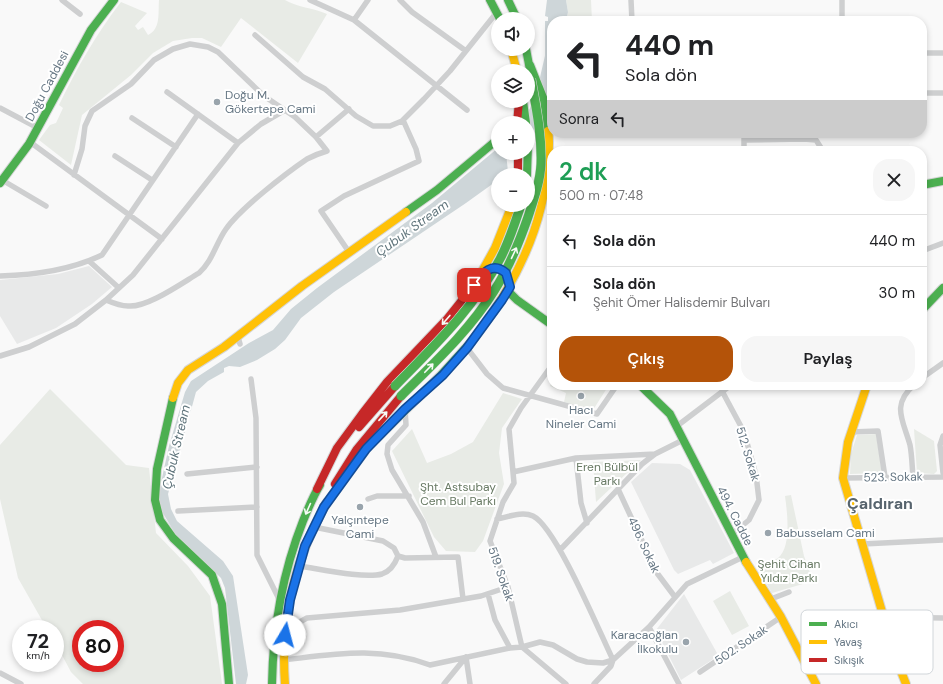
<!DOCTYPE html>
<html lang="tr">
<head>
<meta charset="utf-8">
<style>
	body { margin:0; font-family:"DM Sans",sans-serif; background:#f6f6f6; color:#202124; height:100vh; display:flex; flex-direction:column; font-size:15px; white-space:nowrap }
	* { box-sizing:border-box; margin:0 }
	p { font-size:13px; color:#757577 }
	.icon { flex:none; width:22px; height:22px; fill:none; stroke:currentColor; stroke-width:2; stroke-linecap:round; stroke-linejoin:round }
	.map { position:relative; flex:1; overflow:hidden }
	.panel { position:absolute; left:547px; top:146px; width:380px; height:244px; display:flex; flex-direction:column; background:#fff; border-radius:16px; box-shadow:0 2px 6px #0003 }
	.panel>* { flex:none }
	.top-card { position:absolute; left:547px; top:16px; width:380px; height:122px; border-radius:16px; box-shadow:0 2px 6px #0003; background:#fff; color:#202124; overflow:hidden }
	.tools { position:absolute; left:491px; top:12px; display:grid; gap:8px }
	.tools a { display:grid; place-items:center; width:44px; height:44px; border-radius:50%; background:#fff; box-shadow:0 2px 6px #0003; font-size:20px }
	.speed { position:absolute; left:12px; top:620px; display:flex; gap:8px; font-size:20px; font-weight:700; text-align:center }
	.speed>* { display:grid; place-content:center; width:52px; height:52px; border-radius:50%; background:#fff; box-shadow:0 2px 6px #0003; line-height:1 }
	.speed small { font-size:10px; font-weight:400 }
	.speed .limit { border:6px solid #d22; background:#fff; color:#111 }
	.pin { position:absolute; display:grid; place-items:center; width:34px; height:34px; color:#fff; margin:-17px; border-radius:8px; box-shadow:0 2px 6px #0006 }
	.me { position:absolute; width:44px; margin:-22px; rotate:8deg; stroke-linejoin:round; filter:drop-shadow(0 0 3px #0008) }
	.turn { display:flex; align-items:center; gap:14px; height:84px; padding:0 12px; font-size:18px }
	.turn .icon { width:52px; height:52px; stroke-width:2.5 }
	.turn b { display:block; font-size:28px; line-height:34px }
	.then { display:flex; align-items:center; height:38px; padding:0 12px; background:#0003; gap:8px; font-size:15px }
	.round { display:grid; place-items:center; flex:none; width:42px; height:42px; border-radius:16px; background:#f6f6f6 }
	.head { display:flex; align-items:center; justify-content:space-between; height:68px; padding:0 12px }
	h1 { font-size:24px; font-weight:600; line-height:30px; color:#1e9e55 }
	.button { display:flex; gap:8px; margin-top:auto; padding:8px 12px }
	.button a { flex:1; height:46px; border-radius:16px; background:#b45309; color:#fff; font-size:16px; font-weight:600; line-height:46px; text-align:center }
	.button a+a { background:#f6f6f6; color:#202124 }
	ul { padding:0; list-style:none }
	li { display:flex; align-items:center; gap:12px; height:52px; padding:0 12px; border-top:1px solid #e0e0e0 }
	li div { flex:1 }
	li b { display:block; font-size:15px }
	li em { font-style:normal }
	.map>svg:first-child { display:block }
	.built { fill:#e8e9e9 }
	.green { fill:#e8ebe6; fill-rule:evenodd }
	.water { fill:#ced6d9 }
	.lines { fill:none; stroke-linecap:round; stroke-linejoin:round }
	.river { stroke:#ced6d9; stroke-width:12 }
	.fast-casing { stroke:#d5d6d7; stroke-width:10 }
	.slow-casing { stroke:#d5d6d7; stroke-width:10 }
	.jam-casing { stroke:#d5d6d7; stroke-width:10 }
	.street { stroke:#cecfd0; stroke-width:5.5 }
	.fast { stroke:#4caf50; stroke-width:8 }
	.slow { stroke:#ffc107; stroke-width:8 }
	.jam { stroke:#c62828; stroke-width:8 }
	.fast-bridge-casing { stroke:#d5d6d6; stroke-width:10; stroke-linecap:butt }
	.fast-bridge { stroke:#4caf50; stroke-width:9 }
	.oneway { stroke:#f6fbf6 }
	.route-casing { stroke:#114b97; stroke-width:10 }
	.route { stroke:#1a73e8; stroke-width:7 }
	.poi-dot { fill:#99a4ac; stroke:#fff; stroke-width:1.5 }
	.labels { text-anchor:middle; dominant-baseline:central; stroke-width:4; stroke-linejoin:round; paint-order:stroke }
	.street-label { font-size:12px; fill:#657683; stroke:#fff }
	.poi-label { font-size:12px; fill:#657683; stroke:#fff; text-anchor:start }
	.park-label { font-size:12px; fill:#687a64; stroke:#fff }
	.water-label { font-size:13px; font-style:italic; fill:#60757c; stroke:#fff }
	.district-label { font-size:16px; font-weight:bold; fill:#57646e; stroke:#fff }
	.key { fill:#fff; stroke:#d1d6da; stroke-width:1 }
	.key-label { font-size:11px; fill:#657683 }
</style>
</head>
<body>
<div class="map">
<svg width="943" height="684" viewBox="0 0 943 684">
	<rect width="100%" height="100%" fill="#f9f9f9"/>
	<path class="built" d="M89,266L112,287L92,304L56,328L17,344L0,316V280L58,274Z
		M652,463L680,464L690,470L734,553L713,564L710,560L678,574L674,570L631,482Z
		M684,594L717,653L715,658L681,680L656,630Z"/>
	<path class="green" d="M159,0H285C296,7 314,8 327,14L298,63L241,18L221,47L202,38H192L173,41L153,53L131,75L82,115L71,165L39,140L50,125L56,123L63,108L59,105C77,68 96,34 121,2L147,13L135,26L138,30L143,27L148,35C161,29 158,13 159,0Z
		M566,0H591L592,21H566L568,12Z
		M552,382V385H609L593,410L564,402L566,393L550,386Z
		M50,389L126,465L149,468L156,533L188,566L210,596L222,684H83L71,672L55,642V629H47L18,578L0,499V445ZM81,629H115V663H81Z
		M503,393L522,399L502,428L499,453L504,484L483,541L475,552L446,551L434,537L392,451L412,429L427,463L451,454L473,442Z
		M914,429L934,441L937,471L934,474L917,473Z
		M876,434L882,473L850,474L851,454L857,435Z
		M641,460L596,502L593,462Z
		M791,495L804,556L813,581L772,593L757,567C764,564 773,562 778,558C792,547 787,511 785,496Z
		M730,591L749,626L732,635L713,601Z"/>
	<path class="water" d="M547,0H566L568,12L566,21H552V100L545,74V21H548V17L545,16Z
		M498,148V153H506L508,172L504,175H498V180L466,203L334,292L301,318L285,340L275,349L257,360L240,367L229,366L224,368V372L208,381L196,392L168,494L171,509L177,521L223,561L233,576L248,675L246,684H236L225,588L221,578L176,535L161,510L158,496L169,446L185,392L191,381L249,343L273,330L291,309L317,288L432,203Z"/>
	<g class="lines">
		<path class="river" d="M528,128L542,95L552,52"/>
		<defs>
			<path id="fast" d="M490,0L500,19
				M508,0L517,19
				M526,49L530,70
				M530,65L544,100L548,131
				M523,101L526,123
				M527,175L528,145
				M0,183L29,144L91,30L114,0
				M922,185L943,181
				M406,212L437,190L498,139
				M508,291L517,300L552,325
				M922,310L943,288
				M640,385L670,414L746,562
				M173,398L157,469L155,500L160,520L173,538L212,575L222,604L229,684
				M324,507L367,448L441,375L471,342
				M272,684C273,628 282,574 303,521C308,509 313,496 320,485"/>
			<path id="slow" d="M511,49L517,71
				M475,284L495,248L512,205
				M471,342C512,290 545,227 548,159C549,150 550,140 548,131
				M867,385L848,442L843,478L895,656L906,684
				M173,398L178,383L188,370L224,347L302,286L406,212
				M746,562L781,617L816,684
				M285,684C280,619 295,558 327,502"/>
			<path id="jam" d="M517,123L519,101
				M518,153V175
				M359,427L395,386
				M335,484L357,449L401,396
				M317,489L337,448L362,414L387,382L447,319L475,284"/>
		</defs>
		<use href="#fast" class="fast-casing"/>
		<use href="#slow" class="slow-casing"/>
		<use href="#jam" class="jam-casing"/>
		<path class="street" d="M62,0L80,14
			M310,0L354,20L368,0
			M400,0L412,12L466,51
			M631,0L632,21
			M842,0V21
			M354,20L467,110
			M255,35L303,77L325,89L356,116L373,126H390L402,121L424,99L450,71L497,12
			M922,53H943
			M167,92L238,143L133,275L106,300C113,303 120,306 128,306C147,308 182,283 199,273C212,262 216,243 226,229C241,208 285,174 307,159C313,156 320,153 327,151L316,137
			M922,93H943
			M0,108L38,128
			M132,118L176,147
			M744,140L804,139L816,140L823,151
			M30,142L162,239
			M238,143L261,124L285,110
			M744,151V133
			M115,156L152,180
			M74,175L82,149L85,126L92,111L131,84L154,60L173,49L190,44L208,47L218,52L264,96L295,117L316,137L349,109
			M2,180L46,206
			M922,251L943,243
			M349,252L321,211L344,196L419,161L416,149L403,120
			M89,261L119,288
			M0,276C34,275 71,270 102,255L198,114
			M238,337L240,344
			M467,348L487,374L503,388L597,414L617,385
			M0,356L29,347L75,324L106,300
			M552,365L521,408L509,429L514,483L503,502L490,541L508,587L522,647L566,684
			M922,378L943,363
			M251,379L256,418L257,555L279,599
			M722,391L744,432L756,475L759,500L749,520L732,534
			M405,409L406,425L388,445L387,454L392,470L423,522L436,557
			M677,426L731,385
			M851,432L878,431L885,477
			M943,436L940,445L943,473
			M576,458L581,503L587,523
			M513,472L576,458L655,454
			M187,474L257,467
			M913,477C912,466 912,455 910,445C903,420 891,405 914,385
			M843,478L943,477
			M618,489L657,573L675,597
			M368,499L377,496H409
			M178,511L257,507
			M497,519C508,517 522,511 533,516C556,527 599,631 613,660L611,666L594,684
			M314,527L383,541L394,548L398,556L405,558L458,557L463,599
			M863,544L943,540
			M560,550L642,464L655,454L683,440
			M299,566C320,569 364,579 382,574C391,571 395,564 398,556
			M488,594L495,620L510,648
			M771,599L789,592
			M884,617L943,618
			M649,627L679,684
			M285,630L307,618L400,610L481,596L508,587
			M466,657L470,684
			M284,660C336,654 378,646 430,665L510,648L522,647L540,642L553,645L577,659L587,662L603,663L613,660L649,627L687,584L743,557
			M700,672L781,617
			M0,673L21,684
			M444,684L466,657"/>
		<use href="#fast" class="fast"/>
		<use href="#slow" class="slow"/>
		<use href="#jam" class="jam"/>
		<defs>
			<path id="fast-bridge" d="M395,386C433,347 474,308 500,259C509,242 515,223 521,205
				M401,396C434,363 469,331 494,291C509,268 519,243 528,217C534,199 540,182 541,164C542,135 536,107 531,79"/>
		</defs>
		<use href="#fast-bridge" class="fast-bridge-casing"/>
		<use href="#fast-bridge" class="fast-bridge"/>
	</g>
	<defs><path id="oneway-shaft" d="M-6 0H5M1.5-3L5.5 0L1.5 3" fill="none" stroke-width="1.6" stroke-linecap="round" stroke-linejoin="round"/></defs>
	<g class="oneway">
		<use href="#oneway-shaft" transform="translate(514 253) rotate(-65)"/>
		<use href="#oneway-shaft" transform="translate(446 320) rotate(131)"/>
		<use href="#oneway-shaft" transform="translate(429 368) rotate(-46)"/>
		<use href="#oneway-shaft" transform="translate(383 416) rotate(-47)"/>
		<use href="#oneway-shaft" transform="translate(308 509) rotate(114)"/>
	</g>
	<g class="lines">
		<defs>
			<path id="route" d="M285,635L290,600L305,546L324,507L366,449L405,409L443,375L467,348L502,300L510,287L506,273C492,261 483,273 474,285"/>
		</defs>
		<use href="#route" class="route-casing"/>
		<use href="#route" class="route"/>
	</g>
	<g class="poi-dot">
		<circle cx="217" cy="102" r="4"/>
		<circle cx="581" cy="396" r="4"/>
		<circle cx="360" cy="507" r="4"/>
		<circle cx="768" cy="533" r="4"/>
		<circle cx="686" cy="642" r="4"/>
	</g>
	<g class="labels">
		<g class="street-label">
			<text transform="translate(47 86) rotate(-62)">Doğu Caddesi</text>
			<text transform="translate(748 454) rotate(73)">512. Sokak</text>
			<text transform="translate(893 477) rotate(-1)">523. Sokak</text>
			<text transform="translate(735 516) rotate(63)">494. Cadde</text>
			<text transform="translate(644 545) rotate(65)">496. Sokak</text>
			<text transform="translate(501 574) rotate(71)">519. Sokak</text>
			<text transform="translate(741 645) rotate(-34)">502. Sokak</text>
		</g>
		<g class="poi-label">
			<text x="225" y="95">Doğu M.<tspan x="225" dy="14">Gökertepe Cami</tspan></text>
			<text x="581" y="410" text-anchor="middle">Hacı<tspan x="581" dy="14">Nineler Cami</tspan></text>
			<text x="360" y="520" text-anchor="middle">Yalçıntepe<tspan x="360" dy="14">Cami</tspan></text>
			<text x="776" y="533">Babusselam Cami</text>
			<text x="678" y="635" text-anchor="end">Karacaoğlan<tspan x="678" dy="14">İlkokulu</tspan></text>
		</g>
		<g class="park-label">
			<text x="607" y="467">Eren Bülbül<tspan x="607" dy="14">Parkı</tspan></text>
			<text x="458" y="487">Şht. Astsubay<tspan x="458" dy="14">Cem Bul Parkı</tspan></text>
			<text x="789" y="564">Şehit Cihan<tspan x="789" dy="14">Yıldız Parkı</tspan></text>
		</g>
		<g class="water-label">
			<text transform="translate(412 228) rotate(-36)">Çubuk Stream</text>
			<text transform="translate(176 447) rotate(-77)">Çubuk Stream</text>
		</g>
		<g class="district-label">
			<text x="880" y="503">Çaldıran</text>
		</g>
	</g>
	<rect x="801" y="610" width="132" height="64" rx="6" class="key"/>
	<rect x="809" y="622" width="18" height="4" fill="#4caf50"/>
	<rect x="809" y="640" width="18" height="4" fill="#ffc107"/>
	<rect x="809" y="658" width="18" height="4" fill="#c62828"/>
	<g class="key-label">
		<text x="834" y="628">Akıcı</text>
		<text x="834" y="646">Yavaş</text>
		<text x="834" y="664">Sıkışık</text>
	</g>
</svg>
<div class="tools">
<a><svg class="icon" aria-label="sound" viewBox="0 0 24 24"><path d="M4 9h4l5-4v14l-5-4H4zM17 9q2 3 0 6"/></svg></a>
<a><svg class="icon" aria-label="layers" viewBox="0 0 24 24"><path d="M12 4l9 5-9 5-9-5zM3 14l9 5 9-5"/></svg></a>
<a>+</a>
<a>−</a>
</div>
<div class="speed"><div>72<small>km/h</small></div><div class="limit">80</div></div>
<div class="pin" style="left:474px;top:285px;background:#d93025"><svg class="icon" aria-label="arrive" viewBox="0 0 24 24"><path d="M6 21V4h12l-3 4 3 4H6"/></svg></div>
<svg class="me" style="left:285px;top:635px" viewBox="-20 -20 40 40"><circle r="19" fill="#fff"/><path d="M0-13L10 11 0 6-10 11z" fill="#1a73e8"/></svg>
<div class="top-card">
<div class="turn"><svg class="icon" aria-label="left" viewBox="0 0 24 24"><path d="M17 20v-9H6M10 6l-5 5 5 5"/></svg><div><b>440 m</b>Sola dön</div></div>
<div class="then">Sonra<svg class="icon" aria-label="left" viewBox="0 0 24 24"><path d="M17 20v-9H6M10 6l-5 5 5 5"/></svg></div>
</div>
<section class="panel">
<div class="head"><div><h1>2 dk</h1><p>500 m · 07:48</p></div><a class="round"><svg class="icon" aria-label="close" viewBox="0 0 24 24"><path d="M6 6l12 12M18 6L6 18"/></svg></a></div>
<ul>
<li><svg class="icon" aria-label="left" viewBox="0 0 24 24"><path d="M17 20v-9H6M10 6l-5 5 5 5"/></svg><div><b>Sola dön</b></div><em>440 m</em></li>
<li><svg class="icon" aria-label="left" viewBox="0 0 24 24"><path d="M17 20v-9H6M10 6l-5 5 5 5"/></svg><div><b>Sola dön</b><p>Şehit Ömer Halisdemir Bulvarı</p></div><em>30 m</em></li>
</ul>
<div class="button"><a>Çıkış</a><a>Paylaş</a></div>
</section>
</div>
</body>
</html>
